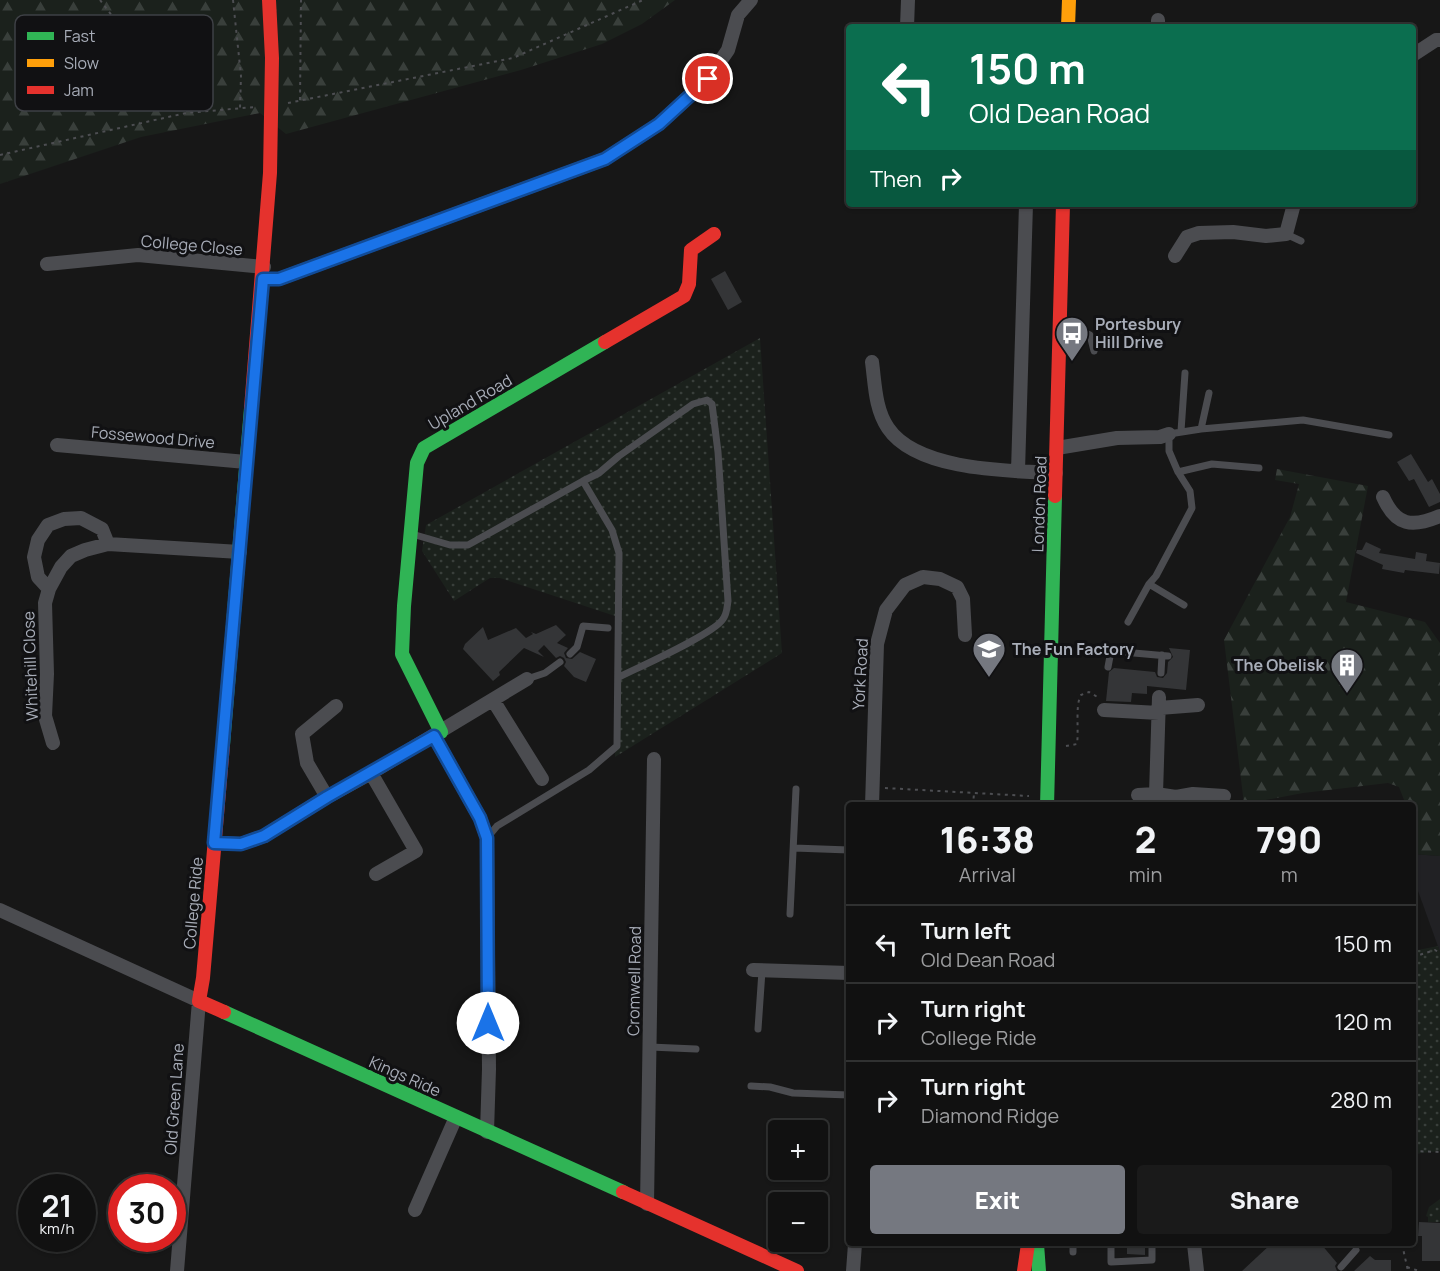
<!DOCTYPE html>
<html lang="en">
<head>
<meta charset="utf-8">
<style>
	body { margin:0; font-family:Manrope,sans-serif; background:#1a1a1a; color:#f1f3f6; height:100vh; display:flex; flex-direction:column; font-size:22px; white-space:nowrap }
	* { box-sizing:border-box; margin:0 }
	p { font-size:20px; color:#9c9d9f }
	.icon { flex:none; width:33px; height:33px; fill:none; stroke:currentColor; stroke-width:2; stroke-linecap:round; stroke-linejoin:round }
	.map { position:relative; flex:1; overflow:hidden }
	.sheet { position:absolute; left:846px; top:802px; width:570px; height:444px; display:flex; flex-direction:column; background:#111; border-radius:6px; box-shadow:0 2px 4px #0004,0 0 0 2px #303131 }
	.sheet>* { flex:none }
	.hud { position:absolute; left:846px; top:24px; width:570px; height:183px; border-radius:6px; box-shadow:0 2px 4px #0004,0 0 0 2px #303131; background:#0b6e4f; color:#fff; overflow:hidden }
	.buttons { position:absolute; left:768px; top:1120px; display:grid; gap:12px }
	.buttons a { display:grid; place-items:center; width:60px; height:60px; border-radius:6px; background:#111; box-shadow:0 2px 4px #0004,0 0 0 2px #303131; font-size:30px }
	.speed { position:absolute; left:18px; top:1174px; display:flex; gap:12px; font-size:30px; font-weight:700; text-align:center }
	.speed>* { display:grid; place-content:center; width:78px; height:78px; border-radius:50%; background:#111; box-shadow:0 2px 4px #0004,0 0 0 2px #303131; line-height:1 }
	.speed small { font-size:15px; font-weight:400 }
	.speed .limit { border:9px solid #d22; background:#fff; color:#111 }
	.pin { position:absolute; display:grid; place-items:center; width:51px; height:51px; color:#fff; margin:-26px; border:3px solid #fff; border-radius:50%; box-shadow:0 2px 6px #0007 }
	.me { position:absolute; width:66px; margin:-33px; rotate:0deg; stroke-linejoin:round; filter:drop-shadow(0 0 4px #0008) }
	.turn { display:flex; align-items:center; gap:21px; height:126px; padding:0 24px; font-size:27px }
	.turn .icon { width:78px; height:78px; stroke-width:2.5 }
	.turn b { display:block; font-size:42px; line-height:51px }
	.then { display:flex; align-items:center; height:57px; padding:0 24px; background:#0003; gap:12px; font-size:22px }
	.eta { display:flex; justify-content:space-evenly; align-items:center; height:102px; text-align:center }
	.eta b { font-size:36px; font-weight:800; line-height:42px }
	.cta { display:flex; gap:12px; margin-top:auto; padding:12px 24px }
	.cta a { flex:1; height:69px; border-radius:6px; background:#757880; color:#fff; font-size:24px; font-weight:800; line-height:69px; text-align:center }
	.cta a+a { background:#1a1a1a; color:#f1f3f6 }
	ul { padding:0; list-style:none }
	li { display:flex; align-items:center; gap:18px; height:78px; padding:0 24px; border-top:2px solid #303131 }
	li div { flex:1 }
	li b { display:block; font-size:22px }
	li em { font-style:normal }
	.map>svg:first-child { display:block }
	.built { fill:#212124 }
	.green { fill:url(#green-dots) }
	.forest { fill:url(#forest-firs) }
	.building { fill:#343537 }
	.lines { fill:none; stroke-linecap:round; stroke-linejoin:round }
	.path { stroke:#4d4e52; stroke-width:2; stroke-dasharray:3 4.5; stroke-linecap:butt }
	.lane { stroke:#4b4c50; stroke-width:7 }
	.street { stroke:#4b4c50; stroke-width:14 }
	.fast { stroke:#30b455; stroke-width:14 }
	.slow { stroke:#ff9f0a; stroke-width:14 }
	.jam { stroke:#e5322d; stroke-width:14 }
	.route-casing { stroke:#114b97; stroke-width:15 }
	.route { stroke:#1a73e8; stroke-width:10 }
	.labels { text-anchor:middle; dominant-baseline:central; stroke-width:6; stroke-linejoin:round; paint-order:stroke }
	.street-label { font-size:16px; fill:#a8adb8; stroke:#111113 }
	.poi-label { font-size:16px; font-weight:bold; fill:#a8adb8; stroke:#111113; text-anchor:start }
	.key { fill:#111113; stroke:#3e4045; stroke-width:1.5 }
	.key-label { font-size:16px; fill:#a8adb8 }
</style>
</head>
<body>
<div class="map">
<svg width="1440" height="1271" viewBox="0 0 1440 1271">
	<defs>
		<pattern id="green-dots" width="8" height="8" patternUnits="userSpaceOnUse" patternTransform="scale(1.5)"><rect width="8" height="8" fill="#1b211c"/><path d="M2 2h.1M6 6h.1" fill="none" stroke="#393f3b" stroke-width="1.8" stroke-linecap="round"/></pattern>
		<pattern id="forest-firs" width="22" height="20" patternUnits="userSpaceOnUse" patternTransform="scale(1.5)"><rect width="22" height="20" fill="#1b211c"/><path d="M5 1l3.5 6h-7zM16 11l3.5 6h-7z" fill="#393f3b"/></pattern>
	</defs>
	<rect width="100%" height="100%" fill="#171717"/>
	<path class="built" d="M1413,854L1440,856V952L1413,877Z"/>
	<path class="green" d="M760,338L782,653L615,757V616L500,578H490L454,601L422,551L426,525Z
		M1438,946L1440,952V1151L1413,1154V951Z
		M1440,1199V1222H1428V1217L1426,1216L1429,1207Z"/>
	<path class="forest" d="M0,0H675L642,24L602,44L521,70L286,134L260,113L141,137L0,184Z
		M1277,469L1368,486L1346,602L1425,622L1440,643V856L1413,854V806L1406,805L1399,787L1388,783L1303,793L1244,804L1224,640L1290,517L1299,484L1275,480Z"/>
	<path class="building" d="M725,271L742,302L728,310L711,279Z
		M1411,454L1428,482L1432,479L1440,494V502L1429,507L1414,479L1409,481L1397,462Z
		M1366,542L1381,549L1379,553L1415,559L1416,552L1427,554L1426,561L1440,563L1439,574L1405,570L1404,573L1382,569L1383,565L1356,553L1357,550H1362Z
		M556,625L566,635L557,643L568,648L564,653L566,658L572,659L580,652L596,659L586,682L574,677L564,666L566,662L564,658L560,656L556,658L544,645L538,651L544,657L524,648L499,672L500,675L493,681L463,649L465,644L483,627L488,640L516,628L526,638L533,634L531,632L536,634Z
		M1169,648L1190,650L1186,690L1147,686V694L1132,693L1131,702L1106,701L1109,672L1114,668L1155,672L1157,677L1163,678L1167,673L1168,662L1173,657Z
		M1419,1222L1440,1223V1261H1422V1236H1418Z
		M1127,1244H1145V1255L1127,1254Z
		M1271,1244H1321L1337,1263L1335,1266L1337,1271H1242Z
		M1370,1256L1375,1260H1391V1271H1354Z"/>
	<g class="lines">
		<path class="path" d="M100,0L186,113
			M233,0L241,76L240,108
			M300,100L301,0
			M288,103L513,58L643,0
			M0,155L186,113L255,107
			M1066,746L1077,744C1079,730 1075,705 1081,695L1089,692L1099,698
			M885,788L1029,796
			M973,806L974,793
			M1413,957L1435,950L1440,953
			M1413,1151L1440,1152
			M1402,1244L1408,1271
			M1407,1267L1419,1271"/>
		<path class="lane" d="M1286,234L1301,241
			M1062,336L1083,332L1090,335L1094,351
			M1201,429L1209,393
			M1181,431L1185,373
			M1178,472L1212,464L1259,468
			M583,481L599,473L619,456L693,404L707,400L712,404L718,452L728,601C727,607 727,614 723,619C714,634 639,667 619,677
			M412,534L450,545H468L583,481L612,530L619,553L617,746L589,770L497,826L487,838
			M1149,584L1184,605
			M1128,622L1149,584L1156,576L1192,508L1190,491L1178,472L1169,451V434L1201,429L1303,420L1389,435
			M570,654L577,647L583,626L608,628
			M1108,667L1111,651L1168,656
			M1161,673L1162,655
			M527,679L545,673L560,662
			M794,848L849,850
			M790,914L796,789
			M758,1029L762,971
			M650,1047L696,1049
			M751,1086L770,1087L793,1093L849,1095
			M1111,1244V1262L1152,1260V1244
			M1073,1252V1244
			M1341,1267L1356,1250"/>
		<path class="street" d="M907,27L908,0
			M1158,27V20
			M1413,55L1436,40H1440
			M1175,256L1187,237L1199,233L1233,232L1266,236L1286,234L1294,204
			M47,264L138,255L264,267
			M263,279H279L605,159L659,124L708,79L728,50L738,15L751,0
			M872,362C875,384 875,409 888,428C917,471 1010,471 1056,473
			M57,445L246,462
			M1057,448L1117,438L1160,437L1169,434
			M1018,471L1026,204
			M1383,497C1396,526 1412,528 1440,516
			M49,589L38,577L34,557L38,540L48,525L64,519L81,518L102,529L108,544
			M493,700L542,779
			M1159,708L1198,705
			M1104,710L1159,713
			M434,736L480,818L487,838L489,1069L487,1132
			M53,743L45,716L47,674L45,603L49,589L61,567L71,556L85,550L108,544L240,552
			M371,773L416,851L376,874
			M1156,794L1159,697
			M1138,795L1156,794L1176,797L1193,794L1224,796
			M327,797L307,763L302,734L336,706
			M872,806L877,644L886,610L905,585L923,577L940,579L957,587L963,599L965,635
			M214,843L241,844L264,836L327,797L371,773L527,679
			M0,910L199,1001L177,1271
			M753,970L849,973
			M647,1204L654,759
			M415,1210L456,1117
			M1194,1244L1197,1271
			M853,1271L855,1244"/>
		<path class="fast" d="M441,732L402,654L404,606L417,463L424,448L605,342
			M223,745L251,408
			M1047,806L1055,496
			M224,1012L623,1192
			M1037,1244L1039,1271"/>
		<path class="slow" d="M1068,27L1069,0"/>
		<path class="jam" d="M605,342L684,296L689,284L691,250L714,234
			M251,408L270,173L272,58L269,0
			M1055,496L1063,204
			M223,745L203,978L199,1001L224,1012
			M623,1192L797,1271
			M1024,1271L1028,1244"/>
	</g>
	<g class="lines">
		<defs>
			<path id="route" d="M488,1023L487,838L480,818L434,736L327,797L264,836L241,844L214,843L263,279H279L605,159L659,124L708,79"/>
		</defs>
		<use href="#route" class="route-casing"/>
		<use href="#route" class="route"/>
	</g>
	<defs>
		<symbol id="bus-pin" viewBox="-11 -11 22 30"><path d="M0 17L-7.5 6A9.5 9.5 0 1 1 7.5 6Z" fill="#757880" stroke="#111113"/><path d="M-5-6H5V4H4V6H2V4H-2V6H-4V4H-5ZM-3.5-4V0h7V-4ZM-3.5 1.2v1.5H-2V1.2ZM2 1.2v1.5H3.5V1.2Z" fill="#fff"/></symbol>
		<symbol id="school-pin" viewBox="-11 -11 22 30"><path d="M0 17L-7.5 6A9.5 9.5 0 1 1 7.5 6Z" fill="#757880" stroke="#111113"/><path d="M0-5L7-2L0 1L-7-2ZM-4 1L0 2.5L4 1V4Q0 6-4 4Z" fill="#fff"/></symbol>
		<symbol id="building-pin" viewBox="-11 -11 22 30"><path d="M0 17L-7.5 6A9.5 9.5 0 1 1 7.5 6Z" fill="#757880" stroke="#111113"/><path d="M-4-6H4V6H1V3H-1V6H-4ZM-2.5-4.3h1.7v1.8h-1.7ZM.8-4.3h1.7v1.8H.8ZM-2.5-1h1.7V.8h-1.7ZM.8-1h1.7V.8H.8Z" fill="#fff"/></symbol>
	</defs>
	<g fill-rule="evenodd">
		<use href="#bus-pin" x="1053" y="314" width="38" height="52"/>
		<use href="#school-pin" x="970" y="630" width="38" height="52"/>
		<use href="#building-pin" x="1328" y="646" width="38" height="52"/>
	</g>
	<g class="labels">
		<g class="street-label">
			<text transform="translate(192 245) rotate(5)">College Close</text>
			<text transform="translate(470 402) rotate(-30)">Upland Road</text>
			<text transform="translate(153 437) rotate(5)">Fossewood Drive</text>
			<text transform="translate(1039 504) rotate(-88)">London Road</text>
			<text transform="translate(30 666) rotate(-92)">Whitehill Close</text>
			<text transform="translate(860 674) rotate(-87)">York Road</text>
			<text transform="translate(193 903) rotate(-85)">College Ride</text>
			<text transform="translate(634 981) rotate(-89)">Cromwell Road</text>
			<text transform="translate(405 1076) rotate(24)">Kings Ride</text>
			<text transform="translate(174 1099) rotate(-86)">Old Green Lane</text>
		</g>
		<g class="poi-label">
			<text x="1095" y="324">Portesbury<tspan x="1095" dy="18">Hill Drive</tspan></text>
			<text x="1012" y="649">The Fun Factory</text>
			<text x="1324" y="665" text-anchor="end">The Obelisk</text>
		</g>
	</g>
	<rect x="15" y="15" width="198" height="96" rx="9" class="key"/>
	<rect x="27" y="32" width="27" height="8" fill="#30b455"/>
	<rect x="27" y="59" width="27" height="8" fill="#ff9f0a"/>
	<rect x="27" y="86" width="27" height="8" fill="#e5322d"/>
	<g class="key-label">
		<text x="64" y="42">Fast</text>
		<text x="64" y="69">Slow</text>
		<text x="64" y="96">Jam</text>
	</g>
</svg>
<div class="buttons">
<a>+</a>
<a>−</a>
</div>
<div class="speed"><div>21<small>km/h</small></div><div class="limit">30</div></div>
<div class="pin" style="left:708px;top:79px;background:#d93025"><svg class="icon" aria-label="arrive" viewBox="0 0 24 24"><path d="M6 21V4h12l-3 4 3 4H6"/></svg></div>
<svg class="me" style="left:488px;top:1023px" viewBox="-20 -20 40 40"><circle r="19" fill="#fff"/><path d="M0-13L10 11 0 6-10 11z" fill="#1a73e8"/></svg>
<div class="hud">
<div class="turn"><svg class="icon" aria-label="left" viewBox="0 0 24 24"><path d="M17 20v-9H6M10 6l-5 5 5 5"/></svg><div><b>150 m</b>Old Dean Road</div></div>
<div class="then">Then<svg class="icon" aria-label="right" viewBox="0 0 24 24"><path d="M7 20v-9h11M14 6l5 5-5 5"/></svg></div>
</div>
<section class="sheet">
<div class="eta">
<div><b>16:38</b><p>Arrival</p></div>
<div><b>2</b><p>min</p></div>
<div><b>790</b><p>m</p></div>
</div>
<ul>
<li><svg class="icon" aria-label="left" viewBox="0 0 24 24"><path d="M17 20v-9H6M10 6l-5 5 5 5"/></svg><div><b>Turn left</b><p>Old Dean Road</p></div><em>150 m</em></li>
<li><svg class="icon" aria-label="right" viewBox="0 0 24 24"><path d="M7 20v-9h11M14 6l5 5-5 5"/></svg><div><b>Turn right</b><p>College Ride</p></div><em>120 m</em></li>
<li><svg class="icon" aria-label="right" viewBox="0 0 24 24"><path d="M7 20v-9h11M14 6l5 5-5 5"/></svg><div><b>Turn right</b><p>Diamond Ridge</p></div><em>280 m</em></li>
</ul>
<div class="cta"><a>Exit</a><a>Share</a></div>
</section>
</div>
</body>
</html>
